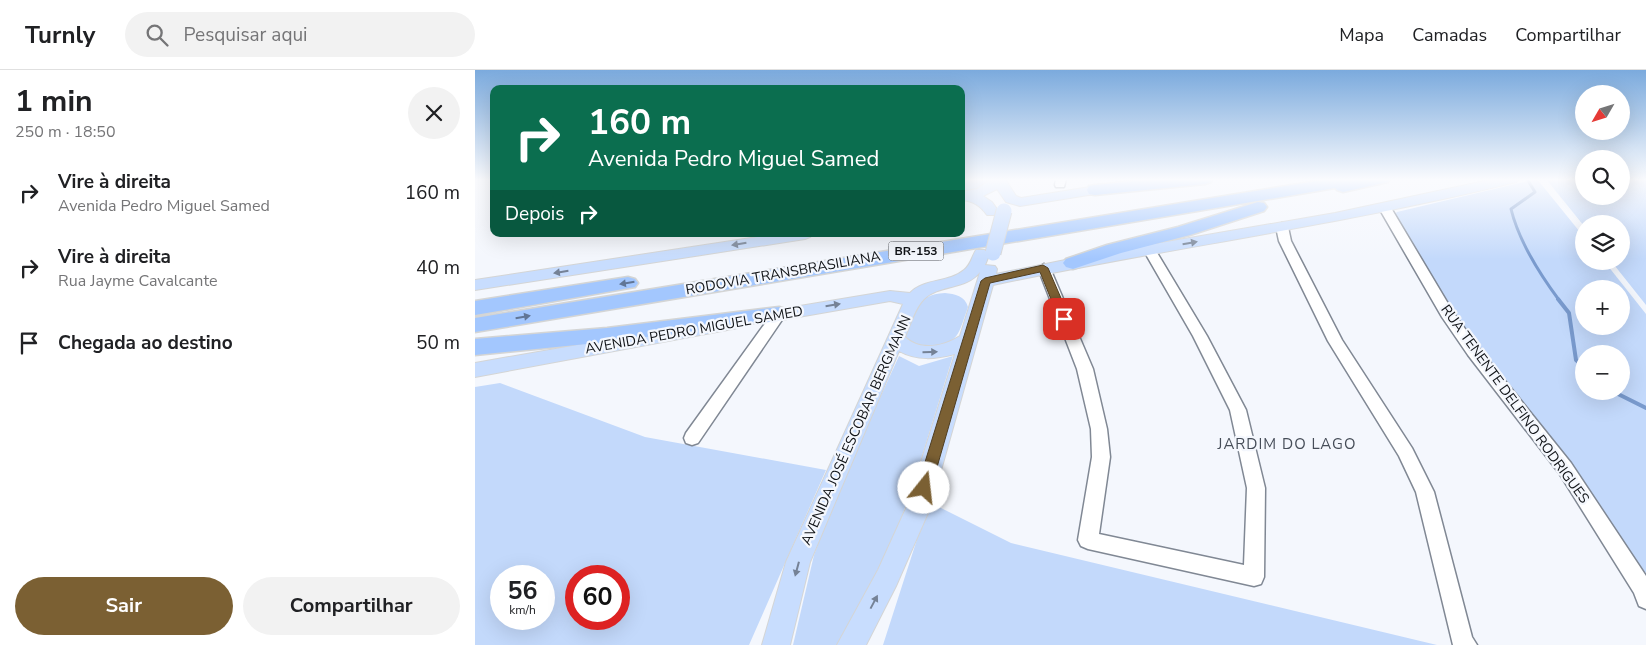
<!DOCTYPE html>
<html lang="pt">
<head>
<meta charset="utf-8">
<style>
	body { margin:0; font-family:"Nunito Sans",sans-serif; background:#f2f2f2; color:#202124; height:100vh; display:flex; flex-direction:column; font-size:19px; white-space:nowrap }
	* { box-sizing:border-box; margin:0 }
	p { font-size:16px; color:#757577 }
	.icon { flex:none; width:28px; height:28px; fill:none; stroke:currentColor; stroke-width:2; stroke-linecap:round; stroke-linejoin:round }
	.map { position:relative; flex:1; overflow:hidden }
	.panel { display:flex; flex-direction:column; background:#fff; width:475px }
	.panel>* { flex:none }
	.top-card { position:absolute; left:15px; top:15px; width:475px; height:152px; border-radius:10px; box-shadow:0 5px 20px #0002; background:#0b6e4f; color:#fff; overflow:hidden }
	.needle { width:32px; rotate:231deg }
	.buttons { position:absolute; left:1100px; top:15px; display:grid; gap:10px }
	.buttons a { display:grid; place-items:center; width:55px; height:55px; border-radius:50%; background:#fff; box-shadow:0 5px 20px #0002; font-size:25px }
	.speed { position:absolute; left:15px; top:495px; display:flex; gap:10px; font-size:25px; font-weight:700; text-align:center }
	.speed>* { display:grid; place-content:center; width:65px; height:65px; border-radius:50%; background:#fff; box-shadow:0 5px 20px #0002; line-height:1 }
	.speed small { font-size:12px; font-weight:400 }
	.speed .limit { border:8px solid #d22; background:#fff; color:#111 }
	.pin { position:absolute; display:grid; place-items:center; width:42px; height:42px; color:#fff; margin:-21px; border-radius:10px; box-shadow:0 2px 8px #0006 }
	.me { position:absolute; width:55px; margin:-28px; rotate:16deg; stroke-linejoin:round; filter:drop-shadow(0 0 4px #0008) }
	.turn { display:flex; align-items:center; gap:18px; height:105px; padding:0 15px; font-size:22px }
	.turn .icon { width:65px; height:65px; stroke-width:2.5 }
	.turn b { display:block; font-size:35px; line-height:42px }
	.then { display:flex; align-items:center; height:48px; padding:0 15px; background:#0003; gap:10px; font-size:19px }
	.round { display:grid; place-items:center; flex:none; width:52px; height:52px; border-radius:26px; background:#f2f2f2 }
	.overview { display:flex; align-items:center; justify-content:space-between; height:85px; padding:0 15px }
	h1 { font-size:30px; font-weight:700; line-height:38px }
	.primary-button { display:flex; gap:10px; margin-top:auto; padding:10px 15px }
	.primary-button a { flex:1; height:58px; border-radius:30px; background:#7b6033; color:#fff; font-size:20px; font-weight:700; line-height:58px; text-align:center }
	.primary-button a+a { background:#f2f2f2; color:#202124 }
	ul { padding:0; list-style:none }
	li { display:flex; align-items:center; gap:15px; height:75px; padding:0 15px }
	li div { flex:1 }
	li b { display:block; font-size:19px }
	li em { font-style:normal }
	header { display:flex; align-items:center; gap:30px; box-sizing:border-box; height:70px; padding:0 25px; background:#fff; border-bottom:1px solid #e0e0e0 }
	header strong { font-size:24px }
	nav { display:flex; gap:28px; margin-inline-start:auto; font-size:18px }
	.search { width:350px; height:45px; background:#f2f2f2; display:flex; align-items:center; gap:12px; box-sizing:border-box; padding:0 18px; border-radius:28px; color:#757577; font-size:19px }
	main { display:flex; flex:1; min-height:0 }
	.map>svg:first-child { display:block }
	.green { fill:#c3d9fb; fill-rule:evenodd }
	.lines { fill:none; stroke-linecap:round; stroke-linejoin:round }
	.stream-far1 { stroke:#799acd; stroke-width:3 }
	.stream { stroke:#799acd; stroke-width:4 }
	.minor-casing { stroke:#808894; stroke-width:3 }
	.major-casing { stroke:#d4d5d5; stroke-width:2 }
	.highway-casing { stroke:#d4d5d5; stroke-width:3 }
	.minor { fill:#fff; fill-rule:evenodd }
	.major { fill:#c8ddfe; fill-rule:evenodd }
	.highway { fill:#a3c7fe; fill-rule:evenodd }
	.major-bridge-casing { stroke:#d4d5d5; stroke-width:17; stroke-linecap:butt }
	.major-bridge { stroke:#c8ddfe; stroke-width:15 }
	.oneway { fill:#758296 }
	.oneway2 { fill:#617696 }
	.route { fill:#7b6033; stroke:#503e21 }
	.labels { text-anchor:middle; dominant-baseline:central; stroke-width:4.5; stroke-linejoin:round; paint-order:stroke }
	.shield { fill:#f4f7fd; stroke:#54575c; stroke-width:1 }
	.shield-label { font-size:12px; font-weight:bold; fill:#101317 }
	.street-label { font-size:14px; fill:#101317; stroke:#f4f7fd }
	.neighbourhood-label { font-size:15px; letter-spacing:1px; fill:#464d58; stroke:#f4f7fd }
</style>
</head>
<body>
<header>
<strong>Turnly</strong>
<div class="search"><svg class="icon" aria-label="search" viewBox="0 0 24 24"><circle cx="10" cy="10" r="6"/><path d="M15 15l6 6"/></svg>Pesquisar aqui</div>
<nav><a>Mapa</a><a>Camadas</a><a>Compartilhar</a></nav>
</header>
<main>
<section class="panel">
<div class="overview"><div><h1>1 min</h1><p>250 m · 18:50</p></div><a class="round"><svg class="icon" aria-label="close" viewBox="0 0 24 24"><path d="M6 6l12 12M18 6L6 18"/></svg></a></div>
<ul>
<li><svg class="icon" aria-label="right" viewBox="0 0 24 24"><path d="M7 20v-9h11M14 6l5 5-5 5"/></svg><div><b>Vire à direita</b><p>Avenida Pedro Miguel Samed</p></div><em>160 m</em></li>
<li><svg class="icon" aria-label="right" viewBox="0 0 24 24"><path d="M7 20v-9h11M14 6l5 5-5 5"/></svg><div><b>Vire à direita</b><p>Rua Jayme Cavalcante</p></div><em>40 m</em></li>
<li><svg class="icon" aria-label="arrive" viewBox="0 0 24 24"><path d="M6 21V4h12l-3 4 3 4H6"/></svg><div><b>Chegada ao destino</b></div><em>50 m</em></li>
</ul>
<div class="primary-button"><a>Sair</a><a>Compartilhar</a></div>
</section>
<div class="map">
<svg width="1171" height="575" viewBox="0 0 1171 575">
	<rect width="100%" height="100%" fill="#f4f7fd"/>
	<path class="green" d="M486,109H516L506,118L486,123Z
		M1062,109L1109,167V191H1129L1171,244V502L1168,503L1002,281L919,145L922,142ZM1109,219H1146V256H1109ZM1109,284H1146V321H1109Z
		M1071,109H1109V126H1146V109H1171V235L1136,191H1146V154H1109V156Z
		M470,223C480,224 490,226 493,237C481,272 484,272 446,278L432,269L430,265C440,240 440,225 470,223Z
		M424,286L444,296L478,286L438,415L421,463L365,575H318L339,485L366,413Z
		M25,313L170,367L351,400L274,575H0V317ZM26,506H69V549H26ZM101,506H144V549H101Z
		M454,432L536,473L962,575H408Z"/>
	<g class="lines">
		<path class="stream-far1" d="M1052,109L1060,122L1036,139C1044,172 1064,203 1084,230"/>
		<path class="stream" d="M1083,229L1094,243L1101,290L1109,297
			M1137,321L1171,338"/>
		<defs>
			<path id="minor" d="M581,109H591L589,117H581L580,115Z
				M910,135L916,138L978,242L1003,277L1096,393L1171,506V539L1164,536L1159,523L1084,403L993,285L967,247L904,138Z
				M807,153L813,157L816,171L867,270L937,378L959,422L997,567L1002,575H978L941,422L924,386L853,271L804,171L801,157Z
				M675,177L681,181L732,266L771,340L790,418L789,507L786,514L779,516L613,479L606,476L603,470L617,387L616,359L602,299L563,198L569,194L575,198L618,299L632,359L635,387L624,464L769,495L772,418L755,340L718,266L669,181Z
				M304,239L309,241L311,244L223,373L217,375L211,373L209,368L211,363L299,241Z"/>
			<path id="major" d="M516,109H530L541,126L546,128L665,109H695L688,113L545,136L531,132L522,119L508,126L517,132L524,142L522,145H512C505,135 498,131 486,130V122L502,119Z
				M1019,109H1043L1041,112C868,155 692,178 518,215L456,436L421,516L391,575H362L403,500L432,436L480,284C461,289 442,291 424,281L335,492L315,575H287L311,492L428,234L415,231L289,253L283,251L280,247L283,243L415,221L435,223C449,208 474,213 489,200C496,195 497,186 501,180H513L515,183L510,195L520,196L522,199L521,204L610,186L860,143ZM505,202L485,266C469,276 446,282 430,267C435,255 440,238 449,229C465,214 491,220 505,202Z
				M302,164H338L335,167L330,169L0,220V210Z
				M257,248L263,250L266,254L263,258L0,307V293Z"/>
			<path id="highway" d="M684,109H738L736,112L730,114L620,125L614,124L612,120L614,116L620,115Z
				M854,109H915L913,112L868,122L862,120L860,118L0,262V248Z
				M783,132L789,133L792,137L789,141L715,165L646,183L598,199L591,197L588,193L591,189L632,175L703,157Z
				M153,207L160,209L163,213L160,217L0,245V231Z
				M304,237L311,239L314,244L311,249L132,272L0,285V269L132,258Z"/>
		</defs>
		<use href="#minor" class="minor-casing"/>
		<use href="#major" class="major-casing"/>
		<use href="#highway" class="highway-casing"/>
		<use href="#minor" class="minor"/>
		<use href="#major" class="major"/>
		<use href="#highway" class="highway"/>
		<defs>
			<path id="major-bridge" d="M518,183L529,141"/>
		</defs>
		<use href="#major-bridge" class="major-bridge-casing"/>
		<use href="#major-bridge" class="major-bridge"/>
	</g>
	<defs><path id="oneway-solid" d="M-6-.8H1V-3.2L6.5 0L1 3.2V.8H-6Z" transform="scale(1.25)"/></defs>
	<g class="oneway">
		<use href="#oneway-solid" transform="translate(715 173) rotate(-10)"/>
		<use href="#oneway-solid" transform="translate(264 174) rotate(171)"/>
		<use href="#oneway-solid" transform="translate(86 202) rotate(171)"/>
		<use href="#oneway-solid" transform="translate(358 235) rotate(-9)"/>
		<use href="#oneway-solid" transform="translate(455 282) rotate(-1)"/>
		<use href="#oneway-solid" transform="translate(322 499) rotate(105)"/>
		<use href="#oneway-solid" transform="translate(399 532) rotate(-62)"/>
	</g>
	<g class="oneway2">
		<use href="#oneway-solid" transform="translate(152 213) rotate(171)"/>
		<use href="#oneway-solid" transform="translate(48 247) rotate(-10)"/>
	</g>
	<linearGradient id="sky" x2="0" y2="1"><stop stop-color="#7baadd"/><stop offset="0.58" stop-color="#fafbfe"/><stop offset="1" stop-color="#fafbfe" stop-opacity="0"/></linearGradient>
	<rect width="1171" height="189" fill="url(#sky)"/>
	<path class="route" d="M568,195L573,198L595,249L589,252L584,249L565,202L515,213L456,418L454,422L449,424L444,422L442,418L506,211L510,208Z"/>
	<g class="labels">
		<rect class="shield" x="413.5" y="171.5" width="55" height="19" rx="4"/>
		<g class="shield-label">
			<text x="441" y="181">BR-153</text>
		</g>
		<g class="street-label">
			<text transform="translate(308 203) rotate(-10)">RODOVIA TRANSBRASILIANA</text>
			<text transform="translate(219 260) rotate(-10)">AVENIDA PEDRO MIGUEL SAMED</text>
			<text transform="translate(1040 334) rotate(54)">RUA TENENTE DELFINO RODRIGUES</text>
			<text transform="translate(381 360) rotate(-66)">AVENIDA JOSÉ ESCOBAR BERGMANN</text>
		</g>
		<g class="neighbourhood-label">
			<text x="812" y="374">JARDIM DO LAGO</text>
		</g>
	</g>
</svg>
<div class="buttons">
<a><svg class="needle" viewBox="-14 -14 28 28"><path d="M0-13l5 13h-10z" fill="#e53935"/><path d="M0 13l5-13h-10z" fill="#757577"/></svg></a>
<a><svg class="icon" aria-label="search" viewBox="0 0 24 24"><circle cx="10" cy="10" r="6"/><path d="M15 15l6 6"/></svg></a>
<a><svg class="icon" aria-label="layers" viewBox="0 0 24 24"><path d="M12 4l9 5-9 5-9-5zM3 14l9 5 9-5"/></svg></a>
<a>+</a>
<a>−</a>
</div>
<div class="speed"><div>56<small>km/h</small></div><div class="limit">60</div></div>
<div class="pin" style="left:589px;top:249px;background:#d93025"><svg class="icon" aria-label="arrive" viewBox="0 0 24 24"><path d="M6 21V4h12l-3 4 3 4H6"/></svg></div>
<svg class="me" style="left:449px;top:418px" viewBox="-20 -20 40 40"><circle r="19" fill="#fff"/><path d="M0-13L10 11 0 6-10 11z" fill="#7b6033"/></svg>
<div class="top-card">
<div class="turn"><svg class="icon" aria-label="right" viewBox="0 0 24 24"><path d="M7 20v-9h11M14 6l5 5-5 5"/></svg><div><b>160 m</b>Avenida Pedro Miguel Samed</div></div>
<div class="then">Depois<svg class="icon" aria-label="right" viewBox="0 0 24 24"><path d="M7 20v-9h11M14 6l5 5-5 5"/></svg></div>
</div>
</div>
</main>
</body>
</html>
